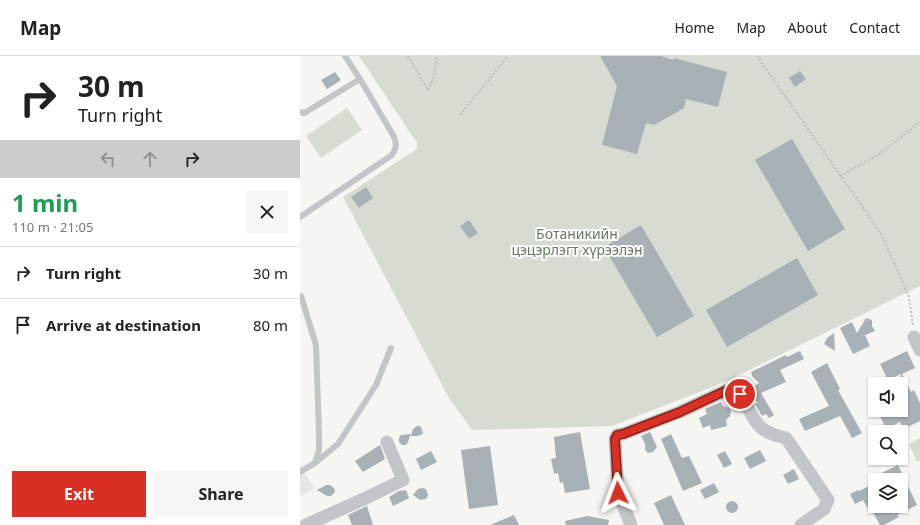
<!DOCTYPE html>
<html lang="en">
<head>
<meta charset="utf-8">
<style>
	body { margin:0; font-family:"Noto Sans",sans-serif; background:#f6f6f6; color:#222; height:100vh; display:flex; flex-direction:column; font-size:15px; white-space:nowrap }
	* { box-sizing:border-box; margin:0 }
	p { font-size:13px; color:#767676 }
	.icon { flex:none; width:22px; height:22px; fill:none; stroke:currentColor; stroke-width:2; stroke-linecap:round; stroke-linejoin:round }
	.map { position:relative; flex:1; overflow:hidden }
	.side { display:flex; flex-direction:column; background:#fff; width:300px }
	.side>* { flex:none }
	.hud { background:#fff; color:#222; overflow:hidden }
	.controls { position:absolute; left:568px; top:321px; display:grid; gap:8px }
	.controls a { display:grid; place-items:center; width:40px; height:40px; border-radius:0px; background:#fff; box-shadow:0 1px 3px #0004; font-size:20px }
	.pin { position:absolute; display:grid; place-items:center; width:34px; height:34px; color:#fff; margin:-17px; border:2px solid #fff; border-radius:50%; box-shadow:0 1px 4px #0007 }
	.me { position:absolute; width:44px; margin:-22px; rotate:357deg; stroke-linejoin:round; filter:drop-shadow(0 0 3px #0008) }
	.turn { display:flex; align-items:center; gap:14px; height:84px; padding:0 12px; font-size:18px }
	.turn .icon { width:52px; height:52px; stroke-width:2.5 }
	.turn b { display:block; font-size:28px; line-height:34px }
	.lanes { display:flex; align-items:center; height:38px; padding:0 12px; background:#0003; justify-content:center; gap:20px; direction:ltr }
	.lanes .off { opacity:.35 }
	.round { display:grid; place-items:center; flex:none; width:42px; height:42px; border-radius:0px; background:#f6f6f6 }
	.head { display:flex; align-items:center; justify-content:space-between; height:68px; padding:0 12px }
	h1 { font-size:24px; font-weight:700; line-height:30px; color:#1e9e55 }
	.cta { display:flex; gap:8px; margin-top:auto; padding:8px 12px }
	.cta a { flex:1; height:46px; border-radius:0px; background:#d93025; color:#fff; font-size:16px; font-weight:700; line-height:46px; text-align:center }
	.cta a+a { background:#f6f6f6; color:#222 }
	ul { padding:0; list-style:none }
	li { display:flex; align-items:center; gap:12px; height:52px; padding:0 12px; border-top:1px solid #e0e0e0 }
	li div { flex:1 }
	li b { display:block; font-size:15px }
	li em { font-style:normal }
	header { display:flex; align-items:center; gap:24px; box-sizing:border-box; height:56px; padding:0 20px; background:#fff; border-bottom:1px solid #e0e0e0 }
	header strong { font-size:19px }
	nav { display:flex; gap:22px; margin-inline-start:auto; font-size:14px }
	main { display:flex; flex:1; min-height:0 }
	.map>svg:first-child { display:block }
	.built { fill:#e6e6e5 }
	.green { fill:#d6dcd2 }
	.building { fill:#a8b1b6 }
	.lines { fill:none; stroke-linecap:round; stroke-linejoin:round }
	.path { stroke:#bcbec0; stroke-width:2; stroke-dasharray:2 2; stroke-linecap:butt }
	.lane { stroke:#c2c6c9; stroke-width:6 }
	.street { stroke:#c2c6c9; stroke-width:13 }
	.route-casing { stroke:#8d1f18; stroke-width:10 }
	.route { stroke:#d93025; stroke-width:7 }
	.labels { text-anchor:middle; dominant-baseline:central; stroke-width:4; stroke-linejoin:round; paint-order:stroke }
	.park-label { font-size:14px; fill:#687a62; stroke:#fff }
</style>
</head>
<body>
<header>
<strong>Map</strong>
<nav><a>Home</a><a>Map</a><a>About</a><a>Contact</a></nav>
</header>
<main>
<section class="side">
<div class="hud">
<div class="turn"><svg class="icon" aria-label="right" viewBox="0 0 24 24"><path d="M7 20v-9h11M14 6l5 5-5 5"/></svg><div><b>30 m</b>Turn right</div></div>
<div class="lanes"><svg class="icon off" aria-label="left" viewBox="0 0 24 24"><path d="M17 20v-9H6M10 6l-5 5 5 5"/></svg><svg class="icon off" aria-label="ahead" viewBox="0 0 24 24"><path d="M12 20V5M6 11l6-6 6 6"/></svg><svg class="icon" aria-label="right" viewBox="0 0 24 24"><path d="M7 20v-9h11M14 6l5 5-5 5"/></svg></div>
</div>
<div class="head"><div><h1>1 min</h1><p>110 m · 21:05</p></div><a class="round"><svg class="icon" aria-label="close" viewBox="0 0 24 24"><path d="M6 6l12 12M18 6L6 18"/></svg></a></div>
<ul>
<li><svg class="icon" aria-label="right" viewBox="0 0 24 24"><path d="M7 20v-9h11M14 6l5 5-5 5"/></svg><div><b>Turn right</b></div><em>30 m</em></li>
<li><svg class="icon" aria-label="arrive" viewBox="0 0 24 24"><path d="M6 21V4h12l-3 4 3 4H6"/></svg><div><b>Arrive at destination</b></div><em>80 m</em></li>
</ul>
<div class="cta"><a>Exit</a><a>Share</a></div>
</section>
<div class="map">
<svg width="620" height="469" viewBox="0 0 620 469">
	<rect width="100%" height="100%" fill="#f5f5f1"/>
	<path class="built" d="M0,410L15,432L0,441Z"/>
	<path class="green" d="M59,0H620V230L425,326L312,370L172,374L149,342L43,141L117,93V87Z
		M47,52L62,74L21,102L6,80Z
		M620,382V404L617,406L609,388Z"/>
	<path class="building" d="M300,0H361L373,4L374,2L427,16L418,51L386,43L384,52L354,69L346,67L337,98L302,89L317,30Z
		M500,15L506,23L495,31L489,22Z
		M35,16L41,24L27,33L21,24Z
		M492,83L545,173L508,195L455,104Z
		M66,131L73,142L59,152L51,141Z
		M169,164L178,177L169,183L160,170Z
		M341,169L394,260L357,281L304,191Z
		M497,202L518,239L483,259L482,258L483,259L427,291L406,254Z
		M566,262L572,264V270L575,275L565,279L570,290L553,298L540,272L552,266L557,277Z
		M534,277L535,295L524,288L527,282Z
		M500,295L504,303L480,314L486,326L461,337L474,359L469,362L466,358L462,360L455,348L458,347L451,337L452,332L459,327L452,320L451,316L486,299L487,301Z
		M607,295L615,312L602,318L611,336L614,334L620,347V365L604,373L600,366L586,373L577,354H601V318L588,324L580,308Z
		M527,307L540,333L538,334L562,377L552,382L540,360L505,375L499,363L529,350L511,316Z
		M421,346L423,350L429,352L431,355L430,360L426,364L427,370L411,374L410,369L403,372L399,362L407,358L405,353Z
		M117,370H120L122,373L123,378L118,380H111L113,373Z
		M280,376L290,433L265,437L263,426L260,427L258,417L254,418L251,403L256,402L254,381Z
		M350,376L357,391L353,396L348,397L345,394V388L341,380Z
		M111,378L108,386L106,389H102L99,386V382L101,379Z
		M371,378L382,402L389,400L402,427L383,435L361,383Z
		M80,389L85,403L63,416L55,405Z
		M190,390L198,449L169,453L161,394Z
		M460,394L466,405L450,413L444,402Z
		M131,395L137,406L121,414L116,403Z
		M425,395L432,408L424,412L417,399Z
		M598,409L617,449L597,459L599,461L584,469H580L570,451L568,453L563,444L555,448L550,438L558,434L559,435L575,427V449L573,450H601V424H567Z
		M494,413L499,423L488,428L483,419Z
		M414,427L419,436L405,443L400,434Z
		M26,429H30L34,432L35,436L31,440H27L17,434Z
		M122,432L126,433L128,439L126,443L120,444L113,439L118,433Z
		M106,434L109,442L93,450L89,441L99,435Z
		M371,439L385,469H364L354,447Z
		M426 451a6 6 0 1 1 12 0a6 6 0 1 1-12 0Z
		M67,450L73,469H52L48,459Z
		M214,459L219,469H190Z
		M287,460L309,464L308,469H266L265,465Z"/>
	<g class="lines">
		<path class="path" d="M108,0L128,34
			M457,0L582,179L609,241L613,270
			M128,34L134,21L137,0
			M160,59L208,0
			M540,120L578,99L620,66"/>
		<path class="lane" d="M0,56L4,57L6,56L60,23L45,0
			M0,161L92,99C97,91 97,87 93,79L60,23
			M15,407L38,388L76,329L91,292
			M0,416L15,407L19,394V378L16,289L1,240"/>
		<path class="street" d="M614,281L620,294
			M6,469L66,442L103,424L87,386
			M331,469L318,437L315,383L317,379L323,378L380,356L427,334L440,338C456,363 453,375 486,382L528,444L524,453L501,469"/>
	</g>
	<g class="lines">
		<defs>
			<path id="route" d="M318,437L315,383L317,379L323,378L380,356L427,334L440,338"/>
		</defs>
		<use href="#route" class="route-casing"/>
		<use href="#route" class="route"/>
	</g>
	<g class="labels">
		<g class="park-label">
			<text x="277" y="177">Ботаникийн<tspan x="277" dy="16">цэцэрлэгт хүрээлэн</tspan></text>
		</g>
	</g>
</svg>
<div class="controls">
<a><svg class="icon" aria-label="sound" viewBox="0 0 24 24"><path d="M4 9h4l5-4v14l-5-4H4zM17 9q2 3 0 6"/></svg></a>
<a><svg class="icon" aria-label="search" viewBox="0 0 24 24"><circle cx="10" cy="10" r="6"/><path d="M15 15l6 6"/></svg></a>
<a><svg class="icon" aria-label="layers" viewBox="0 0 24 24"><path d="M12 4l9 5-9 5-9-5zM3 14l9 5 9-5"/></svg></a>
</div>
<div class="pin" style="left:440px;top:338px;background:#d93025"><svg class="icon" aria-label="arrive" viewBox="0 0 24 24"><path d="M6 21V4h12l-3 4 3 4H6"/></svg></div>
<svg class="me" style="left:318px;top:437px" viewBox="-20 -20 40 40"><path d="M0-17L14 15 0 8-14 15z" fill="#d93025" stroke="#fff" stroke-width="4"/></svg>
</div>
</main>
</body>
</html>
